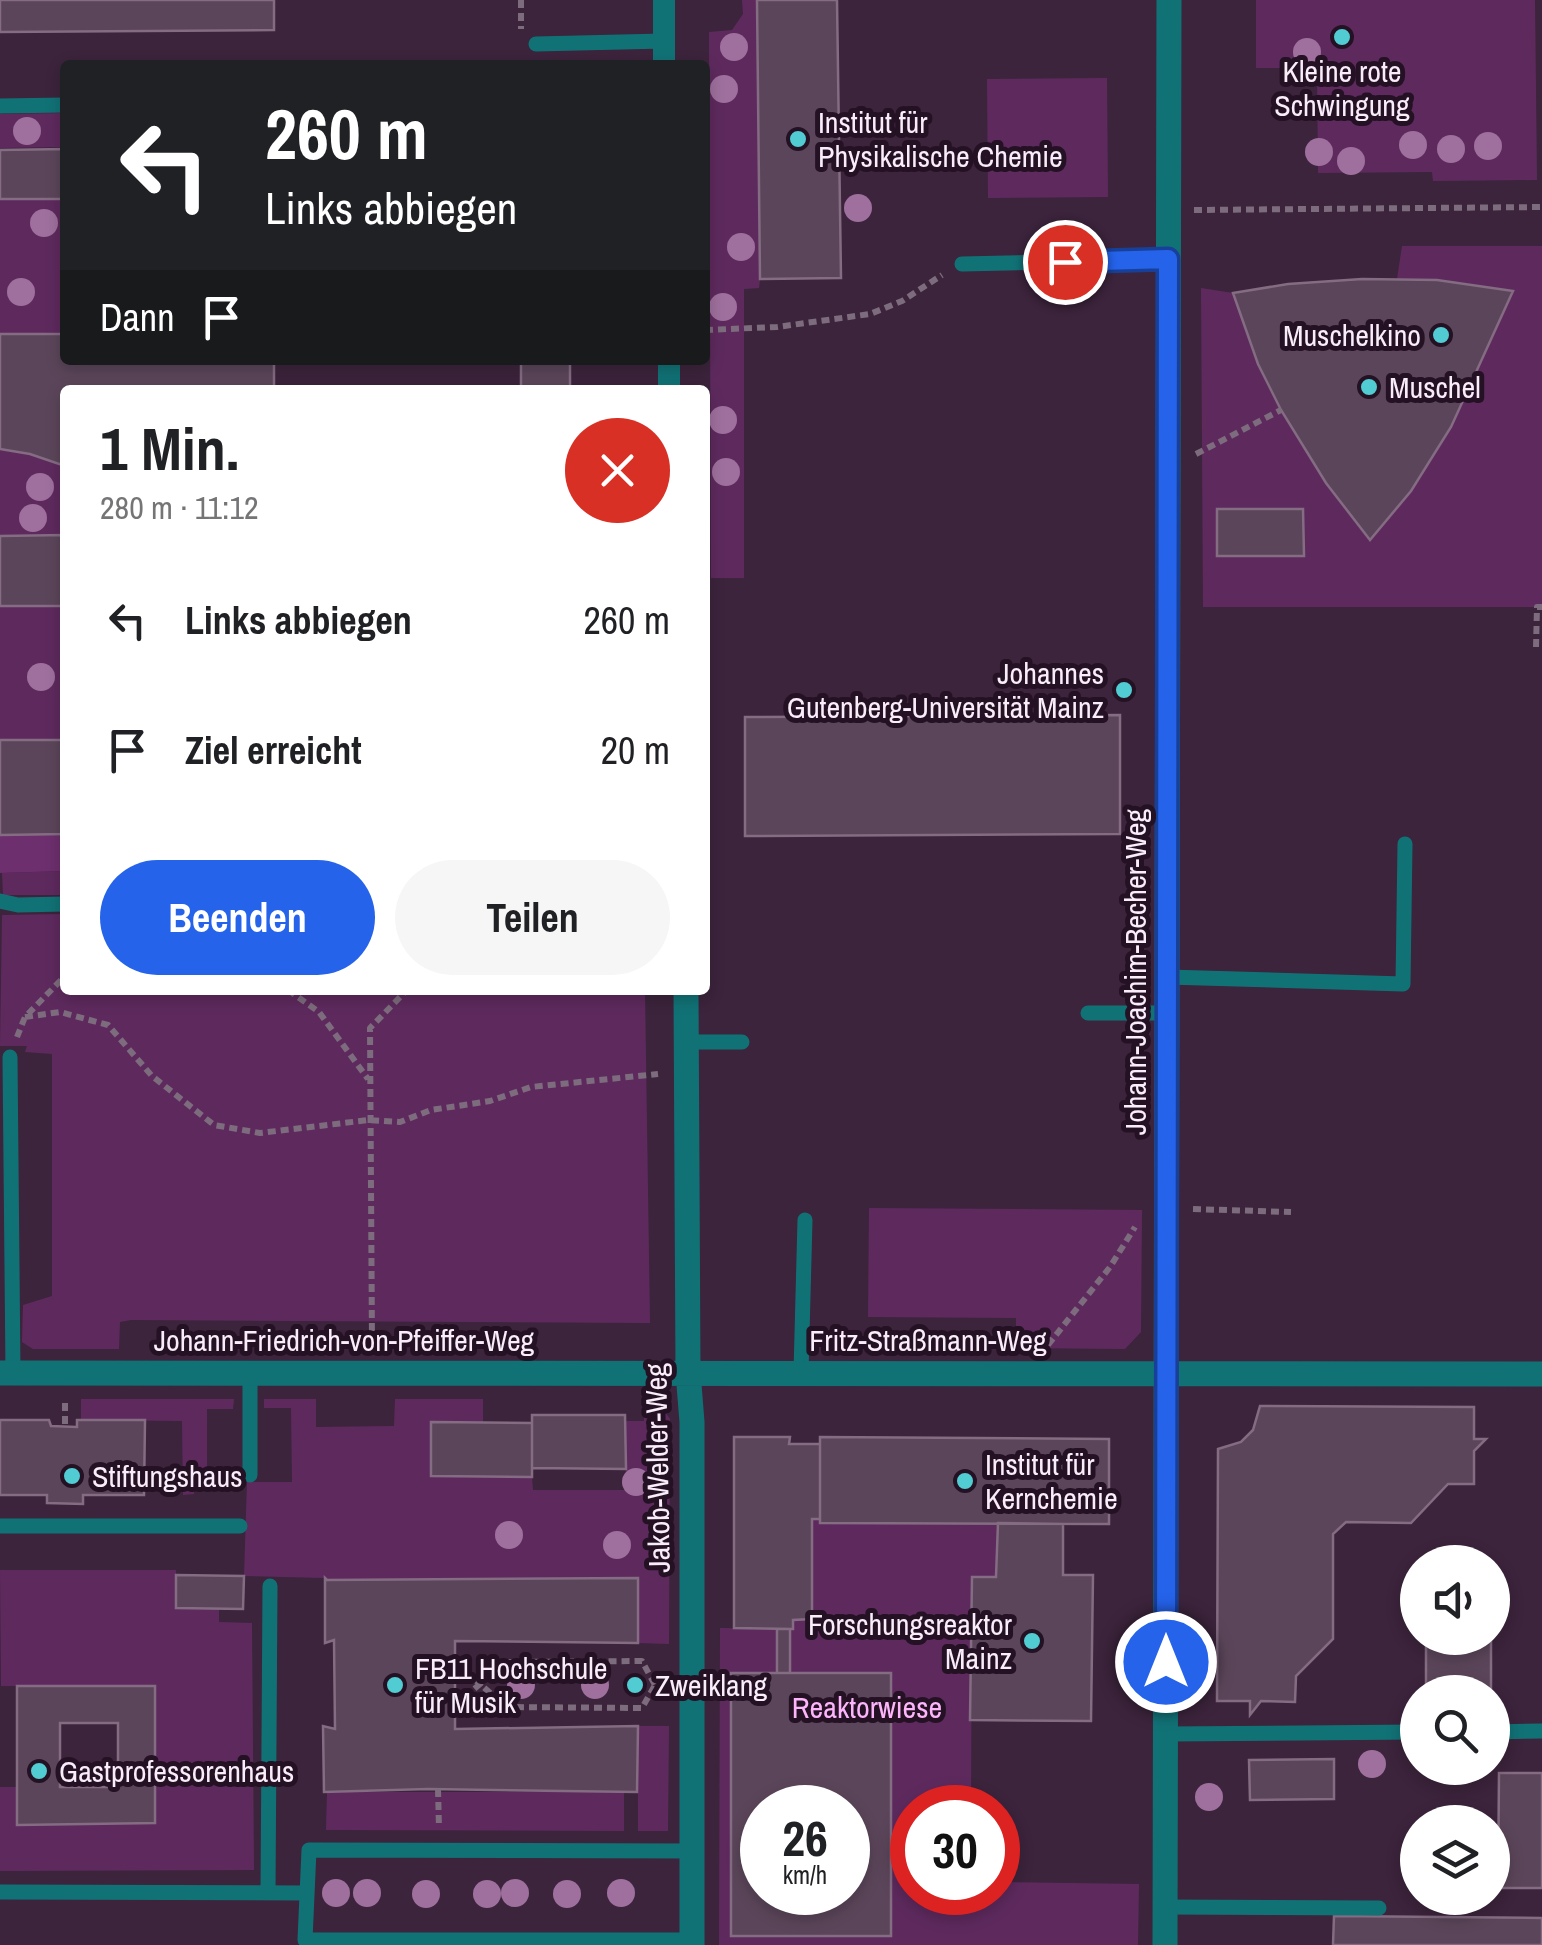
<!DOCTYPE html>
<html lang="de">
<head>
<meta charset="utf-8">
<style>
	body { margin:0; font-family:"Archivo Narrow",sans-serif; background:#f6f6f6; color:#202124; height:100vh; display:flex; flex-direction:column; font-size:38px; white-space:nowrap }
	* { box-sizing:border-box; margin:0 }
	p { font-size:32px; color:#757577 }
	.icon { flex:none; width:55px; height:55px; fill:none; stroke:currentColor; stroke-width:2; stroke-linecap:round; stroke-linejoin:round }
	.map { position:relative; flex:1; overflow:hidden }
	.side { position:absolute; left:60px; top:385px; width:650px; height:610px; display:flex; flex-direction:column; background:#fff; border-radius:10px; box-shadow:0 5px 15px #0003 }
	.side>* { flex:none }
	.hud { position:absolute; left:60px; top:60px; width:650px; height:305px; border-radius:10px; box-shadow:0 5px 15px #0003; background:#202124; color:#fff; overflow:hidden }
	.tools { position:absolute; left:1400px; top:1545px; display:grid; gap:20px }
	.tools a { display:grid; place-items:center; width:110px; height:110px; border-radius:50%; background:#fff; box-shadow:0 5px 15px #0003; font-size:50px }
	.speed { position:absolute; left:740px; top:1785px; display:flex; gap:20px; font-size:50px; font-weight:700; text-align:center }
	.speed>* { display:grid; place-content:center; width:130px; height:130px; border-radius:50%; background:#fff; box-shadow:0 5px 15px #0003; line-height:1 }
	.speed small { font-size:25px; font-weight:400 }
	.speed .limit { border:15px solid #d22; background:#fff; color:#111 }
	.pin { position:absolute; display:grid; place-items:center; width:85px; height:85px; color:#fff; margin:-42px; border:5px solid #fff; border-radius:50%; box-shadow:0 2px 10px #0007 }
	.me { position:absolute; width:110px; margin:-55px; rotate:0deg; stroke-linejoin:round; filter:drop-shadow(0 0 8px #0008) }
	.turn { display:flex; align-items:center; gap:35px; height:210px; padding:0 40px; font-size:45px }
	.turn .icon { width:130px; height:130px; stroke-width:2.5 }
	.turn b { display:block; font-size:70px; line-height:85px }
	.then { display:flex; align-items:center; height:95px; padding:0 40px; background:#0003; gap:20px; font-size:38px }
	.round { display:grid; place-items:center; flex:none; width:105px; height:105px; border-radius:52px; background:#f6f6f6 }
	.head { display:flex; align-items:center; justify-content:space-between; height:170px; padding:0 40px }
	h1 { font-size:60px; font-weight:700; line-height:75px }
	.cta { display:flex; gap:20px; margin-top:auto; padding:20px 40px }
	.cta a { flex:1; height:115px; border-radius:60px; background:#2563eb; color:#fff; font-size:40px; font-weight:700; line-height:115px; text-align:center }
	.cta a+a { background:#f6f6f6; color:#202124 }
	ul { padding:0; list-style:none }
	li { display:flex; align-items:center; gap:30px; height:130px; padding:0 40px }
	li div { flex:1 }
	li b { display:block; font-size:38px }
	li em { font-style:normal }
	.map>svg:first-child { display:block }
	.built { fill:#3c243c; fill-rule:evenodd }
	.green { fill:#5e2a5e; fill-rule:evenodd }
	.forest { fill:#6d2f6e }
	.building { fill:#5b455a; stroke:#846c83; stroke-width:2.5; fill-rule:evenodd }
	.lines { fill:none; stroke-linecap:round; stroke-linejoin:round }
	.path { stroke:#7d6c7d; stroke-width:6; stroke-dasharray:8 5; stroke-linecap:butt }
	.service { stroke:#117276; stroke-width:15 }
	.pedestrian { stroke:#117276; stroke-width:22 }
	.minor { stroke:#117276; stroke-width:25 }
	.tree { fill:#9f709e }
	.route-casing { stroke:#184099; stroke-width:25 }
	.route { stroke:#2563eb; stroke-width:18 }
	.poi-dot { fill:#51ccd2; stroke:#241224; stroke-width:4 }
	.labels { text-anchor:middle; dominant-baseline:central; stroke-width:10; stroke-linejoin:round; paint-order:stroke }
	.poi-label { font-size:30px; fill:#faedfa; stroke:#241224; text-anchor:start }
	.street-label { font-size:30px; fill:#faedfa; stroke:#241224 }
	.park-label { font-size:30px; fill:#fcb5fa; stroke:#241224 }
</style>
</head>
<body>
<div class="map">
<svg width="1542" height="1945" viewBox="0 0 1542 1945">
	<rect width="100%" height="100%" fill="#2e1b2e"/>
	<path class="built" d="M0,0H1542V1945H0ZM65,65H705V360H65ZM65,390H705V990H65ZM1418,1562H1492V1638H1418ZM1418,1692H1492V1768H1418ZM762,1808H848V1892H762ZM912,1808H998V1892H912ZM1418,1822H1492V1898H1418Z"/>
	<path class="green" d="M742,0H757L760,279L759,288L744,289V578H711L709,32L732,30L743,14Z
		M1256,0H1535L1537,180L1433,181L1432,172L1318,173L1317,68H1256Z
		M1107,78L1108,197L988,198L987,79Z
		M65,113V147L0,148V114Z
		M0,199H65V334H0Z
		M1402,246H1542V607H1203L1201,288L1233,293C1242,318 1249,344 1259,368C1288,431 1328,486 1371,540L1411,491L1451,427L1513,292L1437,280L1397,279Z
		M0,449L30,454L65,466V535L0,536Z
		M0,606H65V740H0Z
		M65,871V895H3L2,873Z
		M65,914V990H645L650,1323L131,1320L120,1322L119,1349H33L22,1342L23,1305L52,1296V1054L25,1052L27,1046H0L2,915Z
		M869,1208L1142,1210L1141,1332L1125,1349L1016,1348V1318L868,1317Z
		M643,1398L659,1403L670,1419L669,1644L638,1643L636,1578L327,1580L325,1578L244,1576L247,1482H292L291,1408H264V1399H316V1427L394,1426L395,1399H483V1423L431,1422V1475L532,1477L533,1490H626L625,1421H644Z
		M81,1399H234L233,1409H207V1476H194V1494L183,1495L182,1421L81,1420Z
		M812,1519H820V1523H998L996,1577L972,1578L971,1807L912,1808V1892H998V1882L1139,1884L1138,1945H719L720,1628L790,1629L793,1620L812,1619ZM762,1808H848V1892H762Z
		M0,1570H176L177,1608L219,1609V1622L252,1623L254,1870L0,1871V1787H17L18,1825L155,1823V1686H1Z
		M638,1726H669L668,1831H638Z
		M327,1792H624V1831L326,1830Z"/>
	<path class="forest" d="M65,834V871L0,873V835Z"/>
	<path class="building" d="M0,0H274V30L0,32Z
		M757,0H837L841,278L760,279Z
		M65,149V199H0V150Z
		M1362,279L1437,280L1513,291L1451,427L1411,491L1370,540L1326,483L1281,410L1258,364L1233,293L1288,284Z
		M0,334H65V360H274V390H65V466L30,454L0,449Z
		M521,360H570V390H521Z
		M1217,509H1303L1304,556H1217Z
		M65,535V606H0V536Z
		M1120,715V834L745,836V717Z
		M0,740H65V834L0,835Z
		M1260,1406L1474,1407V1439H1486L1474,1451V1484H1448L1411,1523L1346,1522L1333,1534V1639L1296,1676L1295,1702L1261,1701L1250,1715V1701H1217L1218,1449L1241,1442L1253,1430Z
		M532,1415H625L626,1469L532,1468Z
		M0,1420H49L51,1426L77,1427V1420H145L144,1495H83V1504L47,1503V1495H0Z
		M431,1422L532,1423V1477L431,1476Z
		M734,1437H790L789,1444H820V1519H812V1619L793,1620V1629L734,1628Z
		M820,1437L1109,1439V1524L820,1523Z
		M998,1523L1063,1524V1575H1093L1091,1721L970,1720L972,1577H996Z
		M176,1575L244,1576L243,1609L176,1608Z
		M325,1578L327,1580L638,1578V1643L455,1641V1729L638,1726L637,1792L428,1789L324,1792L323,1726L335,1729L334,1640L325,1643Z
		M777,1629H790V1673H777Z
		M1426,1638H1491V1692H1426Z
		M731,1673H891V1936H731ZM762,1808H848V1893L762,1892Z
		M17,1686H155V1823L17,1825ZM60,1723H118V1787H60Z
		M1334,1759V1799L1250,1800L1249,1760Z
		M1499,1773H1542V1888H1498Z
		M1334,1916L1542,1918V1945H1333Z"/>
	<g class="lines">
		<path class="path" d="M521,0V29
			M1194,210L1542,207
			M705,330L777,327L870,314L902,301L942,275
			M352,360L521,361
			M570,362L644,361
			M1196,454L1281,410
			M1536,647L1537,607H1542
			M288,990L319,1012L368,1079
			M25,1017L60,1012L108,1025L152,1076L214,1125L260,1133L369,1120L400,1122L431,1110L490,1101L531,1087L658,1074
			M17,1037L25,1017L65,976
			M1193,1209L1291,1212
			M372,1344L370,1028L407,990
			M1048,1345L1110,1267L1135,1227
			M65,1403V1427
			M456,1663L480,1684L504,1662L642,1661L655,1685
			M455,1706L480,1684L506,1707L642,1708L655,1685H663
			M438,1789L439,1828"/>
		<path class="service" d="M536,44L664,41
			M0,106L65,105
			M962,264L1168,259
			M0,901L18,905L65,904
			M1167,977L1403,984L1405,844
			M1088,1013H1167
			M688,1042H742
			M10,1057L13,1373
			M801,1372L805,1220
			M250,1475V1373
			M0,1526H240
			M1492,1732L1542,1731
			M1167,1734L1418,1732
			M0,1892L306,1893
			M268,1893L270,1586
			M1165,1907L1379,1908
			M692,1940H305L309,1850L693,1851"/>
		<path class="pedestrian" d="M664,0V65
			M669,360V390"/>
		<path class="minor" d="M686,990L688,1372L692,1422V1945
			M0,1373L1542,1374
			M1165,1945L1169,0"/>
	</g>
	<g class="tree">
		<circle cx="734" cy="47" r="14"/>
		<circle cx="1307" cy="52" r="14"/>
		<circle cx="724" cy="89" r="14"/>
		<circle cx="27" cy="131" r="14"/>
		<circle cx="1413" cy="145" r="14"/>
		<circle cx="1488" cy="146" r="14"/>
		<circle cx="1451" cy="149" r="14"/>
		<circle cx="1319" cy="152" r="14"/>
		<circle cx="1351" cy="161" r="14"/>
		<circle cx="858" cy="208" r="14"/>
		<circle cx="44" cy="223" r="14"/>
		<circle cx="741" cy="247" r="14"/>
		<circle cx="21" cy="292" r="14"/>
		<circle cx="723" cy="307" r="14"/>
		<circle cx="723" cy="420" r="14"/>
		<circle cx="726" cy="472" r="14"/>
		<circle cx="40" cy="487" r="14"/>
		<circle cx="33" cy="518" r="14"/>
		<circle cx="41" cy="677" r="14"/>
		<circle cx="636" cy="1482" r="14"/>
		<circle cx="509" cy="1535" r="14"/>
		<circle cx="617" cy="1545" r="14"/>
		<circle cx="521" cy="1685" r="14"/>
		<circle cx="595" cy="1685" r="14"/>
		<circle cx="1372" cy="1764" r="14"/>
		<circle cx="1209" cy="1797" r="14"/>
		<circle cx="336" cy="1893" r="14"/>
		<circle cx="367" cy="1893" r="14"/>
		<circle cx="515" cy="1893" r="14"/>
		<circle cx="621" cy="1893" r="14"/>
		<circle cx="426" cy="1894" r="14"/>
		<circle cx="487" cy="1894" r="14"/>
		<circle cx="567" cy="1894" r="14"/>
	</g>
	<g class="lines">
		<defs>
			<path id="route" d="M1065,262L1168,259L1166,1662"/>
		</defs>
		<use href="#route" class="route-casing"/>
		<use href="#route" class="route"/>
	</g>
	<g class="poi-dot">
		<circle cx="1342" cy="37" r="10"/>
		<circle cx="798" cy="139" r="10"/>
		<circle cx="1441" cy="335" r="10"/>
		<circle cx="1369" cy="387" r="10"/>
		<circle cx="1124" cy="690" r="10"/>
		<circle cx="72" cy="1476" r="10"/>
		<circle cx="965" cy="1481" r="10"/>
		<circle cx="1032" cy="1641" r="10"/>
		<circle cx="395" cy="1685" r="10"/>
		<circle cx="635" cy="1685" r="10"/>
		<circle cx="39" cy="1771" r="10"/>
	</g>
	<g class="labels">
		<g class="poi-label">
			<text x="1342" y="71" text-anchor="middle">Kleine rote<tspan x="1342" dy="34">Schwingung</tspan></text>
			<text x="818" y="122">Institut für<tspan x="818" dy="34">Physikalische Chemie</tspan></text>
			<text x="1421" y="335" text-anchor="end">Muschelkino</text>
			<text x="1389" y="387">Muschel</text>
			<text x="1104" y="673" text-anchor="end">Johannes<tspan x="1104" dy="34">Gutenberg-Universität Mainz</tspan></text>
			<text x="985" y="1464">Institut für<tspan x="985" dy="34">Kernchemie</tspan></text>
			<text x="92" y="1476">Stiftungshaus</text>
			<text x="1012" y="1624" text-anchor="end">Forschungsreaktor<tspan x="1012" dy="34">Mainz</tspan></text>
			<text x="415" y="1668">FB11 Hochschule<tspan x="415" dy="34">für Musik</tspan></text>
			<text x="655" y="1685">Zweiklang</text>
			<text x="59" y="1771">Gastprofessorenhaus</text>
		</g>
		<g class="street-label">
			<text transform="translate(1135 972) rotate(-90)">Johann-Joachim-Becher-Weg</text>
			<text x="344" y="1340">Johann-Friedrich-von-Pfeiffer-Weg</text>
			<text x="928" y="1340">Fritz-Straßmann-Weg</text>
			<text transform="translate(657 1468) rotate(-91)">Jakob-Welder-Weg</text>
		</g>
		<g class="park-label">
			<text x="867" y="1707">Reaktorwiese</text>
		</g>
	</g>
</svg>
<div class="tools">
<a><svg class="icon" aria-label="sound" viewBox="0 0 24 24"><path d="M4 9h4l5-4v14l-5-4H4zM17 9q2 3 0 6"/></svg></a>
<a><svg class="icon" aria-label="search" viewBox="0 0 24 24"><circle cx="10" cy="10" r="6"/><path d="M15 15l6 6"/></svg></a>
<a><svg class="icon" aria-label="layers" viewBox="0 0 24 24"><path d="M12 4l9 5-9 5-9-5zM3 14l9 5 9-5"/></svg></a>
</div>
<div class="speed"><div>26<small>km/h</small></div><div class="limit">30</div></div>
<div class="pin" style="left:1065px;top:262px;background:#d93025"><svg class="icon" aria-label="arrive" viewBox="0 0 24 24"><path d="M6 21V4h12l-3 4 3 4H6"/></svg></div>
<svg class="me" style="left:1166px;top:1662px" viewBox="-20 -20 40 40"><circle r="17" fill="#2563eb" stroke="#fff" stroke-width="3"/><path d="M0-11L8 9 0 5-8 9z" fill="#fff"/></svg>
<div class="hud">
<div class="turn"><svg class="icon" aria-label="left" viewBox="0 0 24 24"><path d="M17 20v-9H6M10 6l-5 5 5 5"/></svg><div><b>260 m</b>Links abbiegen</div></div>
<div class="then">Dann<svg class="icon" aria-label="arrive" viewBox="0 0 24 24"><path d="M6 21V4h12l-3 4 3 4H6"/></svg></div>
</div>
<section class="side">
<div class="head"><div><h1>1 Min.</h1><p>280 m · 11:12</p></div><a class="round" style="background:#d93025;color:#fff"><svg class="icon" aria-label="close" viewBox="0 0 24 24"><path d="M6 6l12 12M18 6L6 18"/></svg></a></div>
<ul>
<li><svg class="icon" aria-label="left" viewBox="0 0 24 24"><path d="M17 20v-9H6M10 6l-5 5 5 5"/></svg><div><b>Links abbiegen</b></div><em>260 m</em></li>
<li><svg class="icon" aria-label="arrive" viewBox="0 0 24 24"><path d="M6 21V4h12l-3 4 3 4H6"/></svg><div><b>Ziel erreicht</b></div><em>20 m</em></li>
</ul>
<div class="cta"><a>Beenden</a><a>Teilen</a></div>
</section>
</div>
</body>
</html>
